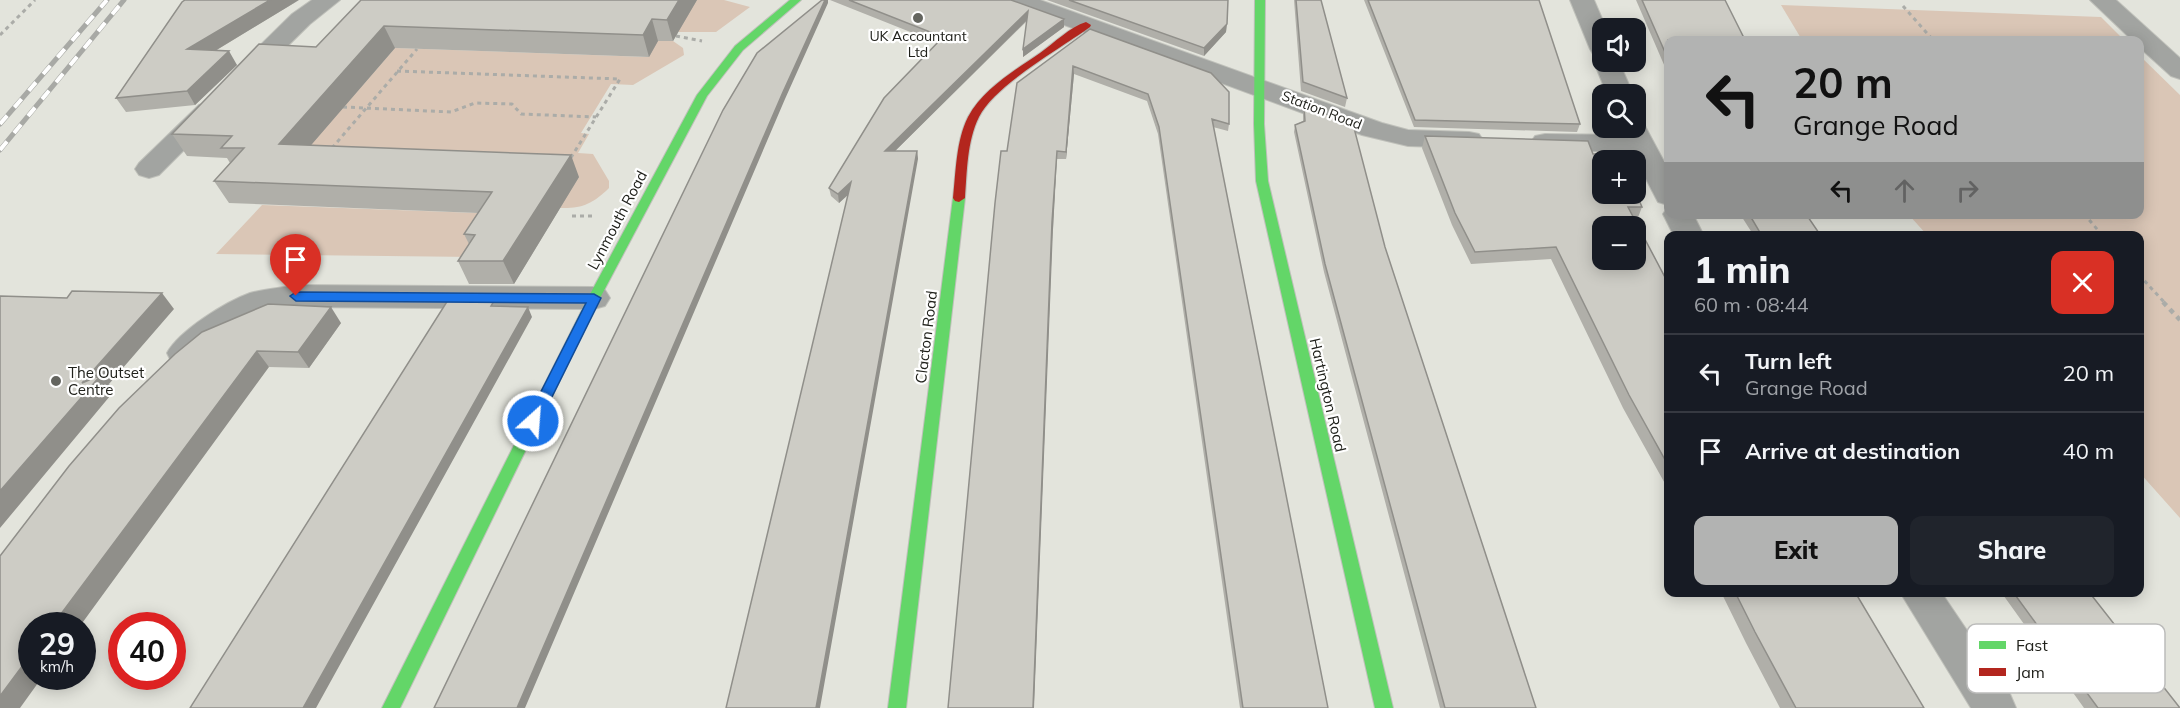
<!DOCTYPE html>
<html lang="en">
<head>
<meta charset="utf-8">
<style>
	body { margin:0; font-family:Mulish,sans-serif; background:#20242c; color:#f1f3f6; height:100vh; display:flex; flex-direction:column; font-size:22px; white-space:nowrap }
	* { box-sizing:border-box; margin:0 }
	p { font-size:20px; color:#9ea1a6 }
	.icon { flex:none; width:33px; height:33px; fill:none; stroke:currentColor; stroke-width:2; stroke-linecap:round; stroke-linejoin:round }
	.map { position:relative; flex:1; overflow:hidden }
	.drawer { position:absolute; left:1664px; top:231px; width:480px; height:366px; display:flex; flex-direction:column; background:#171b24; border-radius:12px; box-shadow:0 3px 15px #0003 }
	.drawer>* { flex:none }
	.banner { position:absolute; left:1664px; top:36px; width:480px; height:183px; border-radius:12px; box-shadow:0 3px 15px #0003; background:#b2b3b2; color:#111; overflow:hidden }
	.tools { position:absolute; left:1592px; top:18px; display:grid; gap:12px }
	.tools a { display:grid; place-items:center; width:54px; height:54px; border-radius:12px; background:#171b24; box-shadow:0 3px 15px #0003; font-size:30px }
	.speed { position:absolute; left:18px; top:612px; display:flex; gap:12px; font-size:30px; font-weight:700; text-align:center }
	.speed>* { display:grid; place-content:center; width:78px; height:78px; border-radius:50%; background:#171b24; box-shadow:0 3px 15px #0003; line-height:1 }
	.speed small { font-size:15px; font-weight:400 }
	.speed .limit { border:9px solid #d22; background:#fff; color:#111 }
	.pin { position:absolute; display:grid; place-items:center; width:51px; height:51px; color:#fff; margin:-62px -26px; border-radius:50% 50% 50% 0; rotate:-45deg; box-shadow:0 0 6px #0007 }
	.pin .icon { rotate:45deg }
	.me { position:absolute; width:66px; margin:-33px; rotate:26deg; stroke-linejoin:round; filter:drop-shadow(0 0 4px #0008) }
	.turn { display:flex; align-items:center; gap:21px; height:126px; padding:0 30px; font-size:27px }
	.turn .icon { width:78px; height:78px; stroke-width:2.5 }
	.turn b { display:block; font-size:42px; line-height:51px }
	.lanes { display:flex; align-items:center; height:57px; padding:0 30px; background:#0003; justify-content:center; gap:30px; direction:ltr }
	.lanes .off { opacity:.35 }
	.round { display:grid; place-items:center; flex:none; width:63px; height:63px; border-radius:12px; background:#20242c }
	.head { display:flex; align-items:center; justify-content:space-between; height:102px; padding:0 30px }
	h1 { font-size:36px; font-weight:800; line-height:45px }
	.cta { display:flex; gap:12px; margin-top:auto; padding:12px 30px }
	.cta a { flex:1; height:69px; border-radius:12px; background:#b2b3b2; color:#111; font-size:24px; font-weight:800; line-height:69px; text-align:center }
	.cta a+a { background:#20242c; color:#f1f3f6 }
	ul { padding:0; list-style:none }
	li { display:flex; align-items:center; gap:18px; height:78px; padding:0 30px; border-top:2px solid #363941 }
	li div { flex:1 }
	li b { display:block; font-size:22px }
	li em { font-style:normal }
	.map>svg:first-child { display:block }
	.green { fill:#dac6b6 }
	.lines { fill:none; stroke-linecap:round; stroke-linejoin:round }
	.street-casing { stroke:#bfc0ba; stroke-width:2 }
	.fast-casing { stroke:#bfc0ba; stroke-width:2 }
	.jam-casing { stroke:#bfc0ba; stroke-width:2 }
	.path-far1 { stroke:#abaca8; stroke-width:3; stroke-dasharray:4 4; stroke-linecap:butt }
	.path { stroke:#abaca8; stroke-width:4.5; stroke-dasharray:5 5; stroke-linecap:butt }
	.street { fill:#a2a4a1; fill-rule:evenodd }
	.fast { fill:#63d668; fill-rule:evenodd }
	.jam { fill:#b3261e; fill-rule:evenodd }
	.rail-casing { stroke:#a8a9a5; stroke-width:5 }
	.rail { stroke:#fff; stroke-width:4; stroke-dasharray:11; stroke-linecap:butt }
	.wall { fill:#b0afa9 }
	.shaded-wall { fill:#908f8a }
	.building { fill:#cdccc5; stroke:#908f8a; stroke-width:1.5; fill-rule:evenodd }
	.route { fill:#1a73e8; stroke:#114b97; stroke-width:1.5 }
	.poi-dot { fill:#64655f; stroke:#fff; stroke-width:2 }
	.labels { text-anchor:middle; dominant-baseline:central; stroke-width:4.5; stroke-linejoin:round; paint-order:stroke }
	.far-poi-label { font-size:14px; fill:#20211b; stroke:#fff }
	.far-street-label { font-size:14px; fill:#20211b; stroke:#fff }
	.street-label { font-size:15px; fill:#20211b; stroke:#fff }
	.poi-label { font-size:15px; fill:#20211b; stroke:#fff; text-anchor:start }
	.key { fill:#fff; stroke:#bcbcbb; stroke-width:1.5 }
	.key-label { font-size:16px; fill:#20211b }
</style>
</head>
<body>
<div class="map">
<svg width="2180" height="708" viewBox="0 0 2180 708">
	<rect width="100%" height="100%" fill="#e3e4dc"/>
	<path class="green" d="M654,0H724L750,7L716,32H679Z
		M1781,5L2101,17L2124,40H1802Z
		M657,41H673L683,48L684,55L633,85L611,84L581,133L589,134L578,153L593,154L609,181V188C593,204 581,209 559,208L292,166L395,48L647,57Z
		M2139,55L2180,95V518L2139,472V236L1927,235L1909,215L2139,214Z
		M262,205L503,214L475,257L216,254Z"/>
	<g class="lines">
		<defs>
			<path id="street" d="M312,0H340L310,24L251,82L242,85L233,82L229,77L233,72L292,14Z
				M1006,0H1040L1382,123L1408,130L1469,132L1479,134L1483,140L1479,146L1469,148L1408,146L1362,135L1010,5Z
				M1570,0H1594L1606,28H1602V62H1619L1633,94H1607L1594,62L1600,56L1593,54L1590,49Z
				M2090,0H2116L2180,58V79L2171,76L2139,47V40H2132Z
				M208,103L217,105L221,111L217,117L159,175L149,178L139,175L135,169L139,163L199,105Z
				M1635,120L1643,122L1646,128L1668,169V205L1658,202L1632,152L1545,150L1535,148L1531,142L1535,136L1545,134L1623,135L1620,128H1635Z
				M1668,207V214H1693L1704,236H1674L1663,214Z
				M296,285L594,287L605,290L610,298L605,306L594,309L296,307L266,312L215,342L195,361L183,365L171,361L167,353C179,331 225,302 250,293C264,289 281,288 296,285Z
				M1900,592H1941L2010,694L2016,708H1971Z"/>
			<path id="fast" d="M790,0H801L743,50L707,96L600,298L400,708H382L588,298L697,95L735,46Z
				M1255,0H1265L1264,124L1268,181L1393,708H1375L1256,181L1254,124Z
				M959,194L965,198L906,708H888L953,198Z"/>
			<path id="jam" d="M1086,22L1091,25L1090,27C1060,49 995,85 979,117C967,141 967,172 965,198L959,202L955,201L953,198C956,171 956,141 968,117C983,89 1015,70 1040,53C1054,43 1070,27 1086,22Z"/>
		</defs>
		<use href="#street" class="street-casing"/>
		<use href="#fast" class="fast-casing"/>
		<use href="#jam" class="jam-casing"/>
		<path class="path-far1" d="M1903,6L1933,40
			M0,35L35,0
			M676,36L702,41
			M397,71L620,79L570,159
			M343,107L451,112L475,103L512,104L521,114L596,117
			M332,148L417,49
			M2084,214L2103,236
			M572,216H596
			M2139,275L2165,303"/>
		<path class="path" d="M2163,302L2180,320"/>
		<use href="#street" class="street"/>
		<use href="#fast" class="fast"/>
		<use href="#jam" class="jam"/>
		<defs>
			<path id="rail" d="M0,124L107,0
				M0,150L124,0"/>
		</defs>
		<use href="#rail" class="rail-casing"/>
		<use href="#rail" class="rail"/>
	</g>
	<path class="wall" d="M299,0L215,51L237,65L195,105L126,112L116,98Z
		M361,0H697L673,41H658L649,57L395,48L311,145L579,177L514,284H469L458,261L469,244L464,234L478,213L229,203L214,181L230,163L227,158L187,156L172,134L316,47Z
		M830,0H1011L1064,27L1023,57V49L1027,21L895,151H917L918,159L848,195L839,203L831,196L829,188L938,43Z
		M1047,0H1228L1226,32L1204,56Z
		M1294,0H1321L1347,98L1345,107L1301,91Z
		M1364,0H1539L1580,124L1577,132L1414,127Z
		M1636,0H1725L1668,40V74Z
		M1090,29L1229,124L1228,131L1213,127L1328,708H1240L1158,134L1147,101L1074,74L1066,159H1057L1053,229L1007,151Z
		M1304,106L1385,247L1536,708H1440L1324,272L1294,132L1295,125L1303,121V114Z
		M1425,136L1593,154L1642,207L1637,220H1634L1668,283V489L1623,408L1551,259L1471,264L1452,225L1422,148Z
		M1740,214H1806L1821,236H1754Z
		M341,323L309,368L269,367L202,332Z
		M1721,592H1855L1924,708H1780L1746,643Z
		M2001,592H2089L2180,708H2084Z"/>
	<path class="shaded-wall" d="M270,0H299L195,63L187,49Z
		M679,0H697L673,41L667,20Z
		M825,0H828V3L785,99L525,708H517L783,92Z
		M1028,11V19L886,160L885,151Z
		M652,19L658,41L649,57L643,35Z
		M1064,19V27L1023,57V49Z
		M1227,24L1226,32L1204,56V48Z
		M384,26L395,48L293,166L279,144Z
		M229,51L237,65L195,105L187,91Z
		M1073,66L1074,74L1066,159V152Z
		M917,151L918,159L820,708H816Z
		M1057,151L1053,229L1034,708H1033L1052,222Z
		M571,155L579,177L514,284L503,261Z
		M851,182L852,191L839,203L838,194Z
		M162,293L174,309L109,384L115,390L0,528V491L82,383Z
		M331,307L341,323L309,368L298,352Z
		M528,307L532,317L316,708H303Z
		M257,351L269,367L80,626H52Z
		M32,653V676H43L20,708H0V696Z"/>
	<path class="building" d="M185,0H270L187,49L229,51L187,91L116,98L182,2Z
		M361,0H679L667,20L652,19L643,35L384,26L279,144L571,155L503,261H458L475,235L464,234L492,192L214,181L244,148H221L232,136L172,134L259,44L316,47Z
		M822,0H825L783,92L517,708H434L723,110L757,53Z
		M849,0H1011L1064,19L1023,49L1028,11L885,151H917L816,708H726L851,182L838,194L829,188L884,98L943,37Z
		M1069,0H1228L1227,24L1204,48Z
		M1296,0H1321L1347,98L1303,82Z
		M1368,0H1539L1580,124L1415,120Z
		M1642,0H1725L1745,40H1668V59Z
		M1090,29L1211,73L1229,92V124L1212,119L1328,708H1243L1159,127L1148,94L1073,66L1066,152L1057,151L1052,222L1033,708H948L995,203L1001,151H1007L1017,83Z
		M1304,106L1353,124L1385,247L1536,708H1445L1325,264L1295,125L1305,121Z
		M1425,136L1588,141L1593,154H1619L1622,160H1602V194H1635V191L1642,207H1628L1668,283V465L1629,395L1556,247L1475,252L1455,213ZM1602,226H1635V260H1602Z
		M1749,214H1806L1821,236H1762Z
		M72,291L162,293L82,383L101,375L0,491V296L67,298Z
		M448,300L494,301L491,306L528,307L303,708H190Z
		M268,304L331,307L298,352L257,351L52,626H32V653L0,696V556L69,466L119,408L175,354L202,332Z
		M1735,592H1855L1924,708H1796L1755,632Z
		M2013,592H2089L2180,708H2098Z"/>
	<path class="route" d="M296,292L594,294L601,298L540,421L533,427L526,421L586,303L296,301L290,296Z"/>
	<g class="poi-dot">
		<circle cx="918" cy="18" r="6"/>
		<circle cx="56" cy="381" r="6"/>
	</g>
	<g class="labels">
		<g class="far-poi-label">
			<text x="918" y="36">UK Accountant<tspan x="918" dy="16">Ltd</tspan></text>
		</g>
		<g class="far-street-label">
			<text transform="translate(1322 110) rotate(21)">Station Road</text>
		</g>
		<g class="street-label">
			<text transform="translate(617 220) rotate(-62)">Lynmouth Road</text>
			<text transform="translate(926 337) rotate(-83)">Clacton Road</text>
			<text transform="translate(1328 395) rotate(77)">Hartington Road</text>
		</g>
		<g class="poi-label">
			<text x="68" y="372">The Outset<tspan x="68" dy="17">Centre</tspan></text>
		</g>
	</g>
	<rect x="1967" y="624" width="198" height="69" rx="9" class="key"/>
	<rect x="1979" y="641" width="27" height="8" fill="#63d668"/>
	<rect x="1979" y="668" width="27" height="8" fill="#b3261e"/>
	<g class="key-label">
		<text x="2016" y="651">Fast</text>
		<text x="2016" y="678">Jam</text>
	</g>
</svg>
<div class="tools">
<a><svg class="icon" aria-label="sound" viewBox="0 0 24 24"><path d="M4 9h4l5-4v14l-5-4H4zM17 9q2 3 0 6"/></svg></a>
<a><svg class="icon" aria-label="search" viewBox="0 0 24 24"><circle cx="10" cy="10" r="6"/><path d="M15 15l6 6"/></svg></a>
<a>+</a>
<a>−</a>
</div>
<div class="speed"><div>29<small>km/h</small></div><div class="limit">40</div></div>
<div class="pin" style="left:296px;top:296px;background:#d93025"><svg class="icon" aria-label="arrive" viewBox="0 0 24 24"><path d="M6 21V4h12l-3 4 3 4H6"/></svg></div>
<svg class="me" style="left:533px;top:421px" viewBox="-20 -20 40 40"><circle r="17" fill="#1a73e8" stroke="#fff" stroke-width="3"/><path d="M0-11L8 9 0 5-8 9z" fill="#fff"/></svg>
<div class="banner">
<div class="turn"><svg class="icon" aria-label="left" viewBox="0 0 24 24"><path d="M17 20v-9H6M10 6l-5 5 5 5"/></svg><div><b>20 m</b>Grange Road</div></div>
<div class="lanes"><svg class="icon" aria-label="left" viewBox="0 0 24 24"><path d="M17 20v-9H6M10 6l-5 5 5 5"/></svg><svg class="icon off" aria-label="ahead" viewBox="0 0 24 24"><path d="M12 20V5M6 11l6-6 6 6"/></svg><svg class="icon off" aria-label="right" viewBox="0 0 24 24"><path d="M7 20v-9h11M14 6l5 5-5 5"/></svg></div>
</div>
<section class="drawer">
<div class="head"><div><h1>1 min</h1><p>60 m · 08:44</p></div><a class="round" style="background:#d93025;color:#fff"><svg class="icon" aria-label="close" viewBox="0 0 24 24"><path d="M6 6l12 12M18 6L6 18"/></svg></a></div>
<ul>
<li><svg class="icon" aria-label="left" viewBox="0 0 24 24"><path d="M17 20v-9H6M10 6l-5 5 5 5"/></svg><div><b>Turn left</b><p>Grange Road</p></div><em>20 m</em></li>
<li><svg class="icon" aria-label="arrive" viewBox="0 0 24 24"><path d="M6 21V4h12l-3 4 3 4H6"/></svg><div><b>Arrive at destination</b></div><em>40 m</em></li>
</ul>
<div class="cta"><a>Exit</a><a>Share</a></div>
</section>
</div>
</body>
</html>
